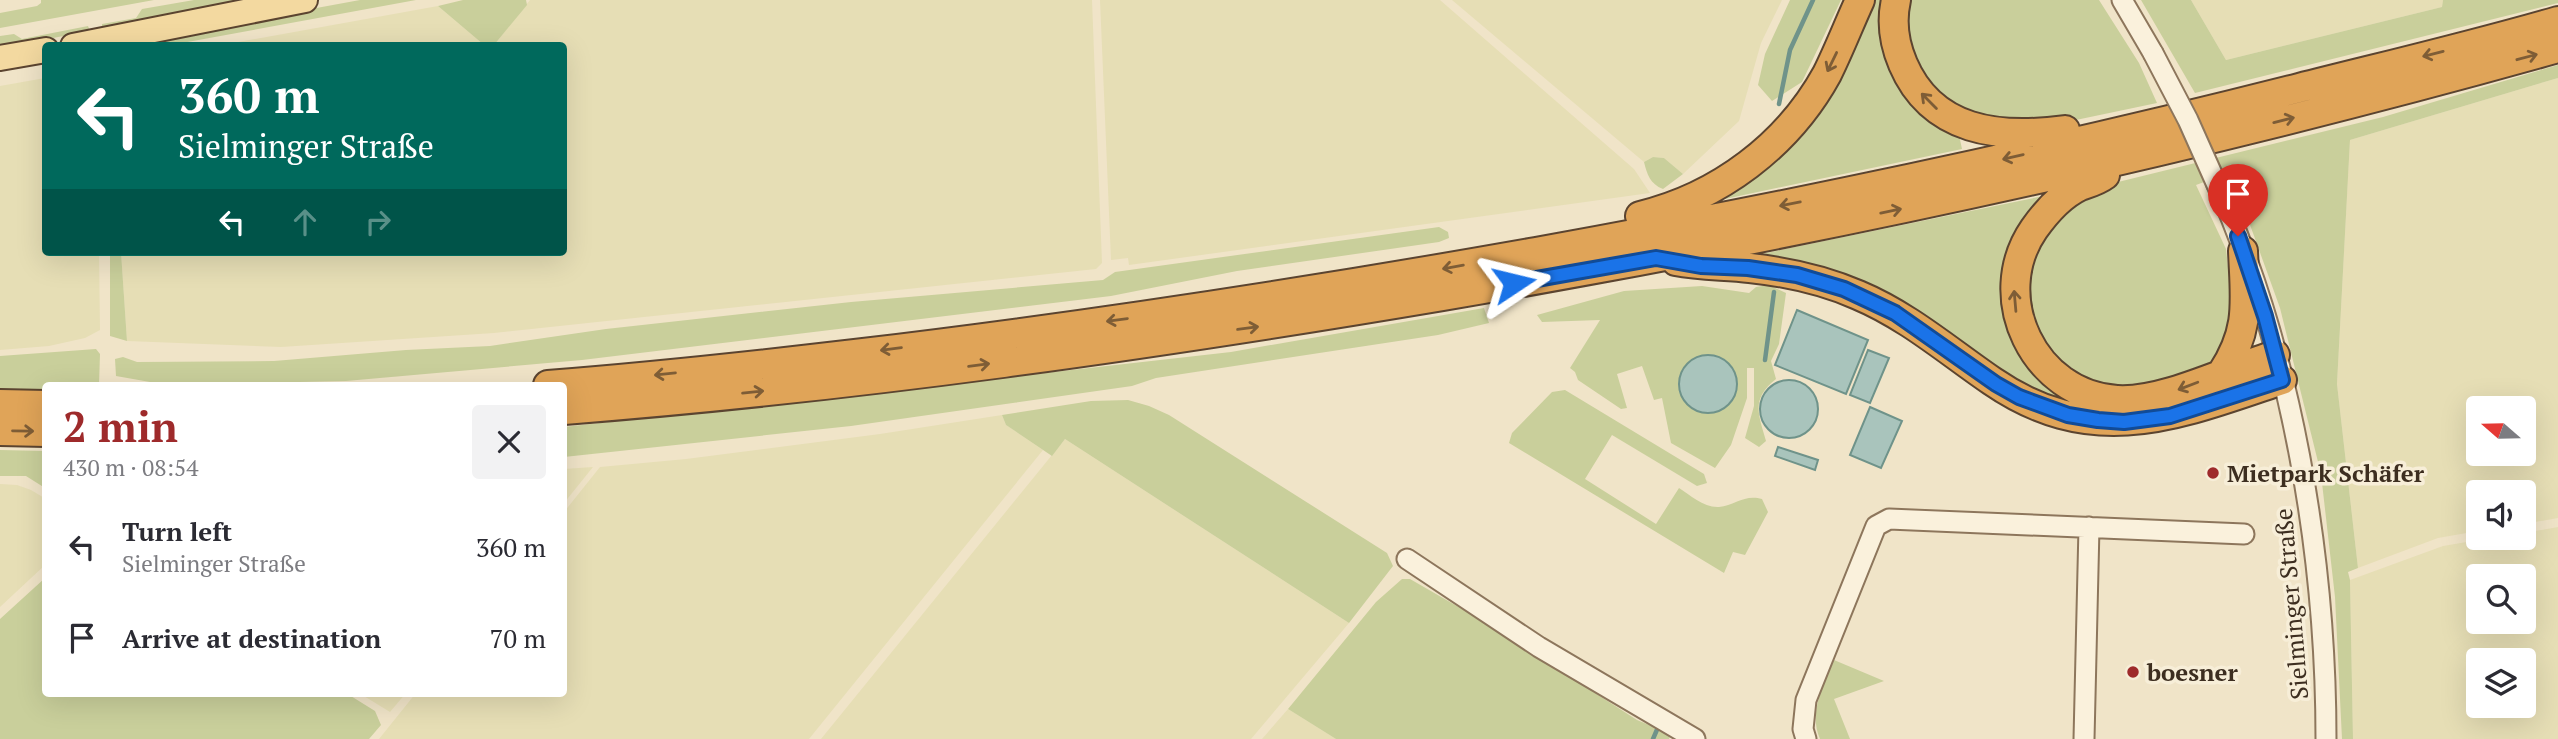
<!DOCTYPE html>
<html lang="en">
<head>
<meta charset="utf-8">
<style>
	body { margin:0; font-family:"PT Serif",serif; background:#f2f2f3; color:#2b2b33; height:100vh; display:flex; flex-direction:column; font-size:26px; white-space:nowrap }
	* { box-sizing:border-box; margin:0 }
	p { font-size:23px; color:#7c7c81 }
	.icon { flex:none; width:38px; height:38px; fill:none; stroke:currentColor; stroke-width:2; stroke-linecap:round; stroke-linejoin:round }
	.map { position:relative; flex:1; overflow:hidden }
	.sheet { position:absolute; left:42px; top:382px; width:525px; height:315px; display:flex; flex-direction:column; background:#fff; border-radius:7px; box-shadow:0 7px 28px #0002 }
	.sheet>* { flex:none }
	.hud { position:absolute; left:42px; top:42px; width:525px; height:214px; border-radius:7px; box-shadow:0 7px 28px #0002; background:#00695c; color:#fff; overflow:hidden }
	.needle { width:46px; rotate:290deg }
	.controls { position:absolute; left:2466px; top:396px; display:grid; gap:14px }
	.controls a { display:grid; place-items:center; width:70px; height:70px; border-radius:7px; background:#fff; box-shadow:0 7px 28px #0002; font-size:35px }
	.pin { position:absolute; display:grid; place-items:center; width:60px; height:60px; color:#fff; margin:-72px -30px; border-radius:50% 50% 50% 0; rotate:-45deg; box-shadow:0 0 7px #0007 }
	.pin .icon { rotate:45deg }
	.me { position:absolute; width:77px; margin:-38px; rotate:80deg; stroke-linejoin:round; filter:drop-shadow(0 0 5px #0008) }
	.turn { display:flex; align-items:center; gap:24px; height:147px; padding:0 21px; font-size:32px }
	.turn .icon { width:91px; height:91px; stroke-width:2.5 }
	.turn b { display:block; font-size:49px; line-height:60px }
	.lanes { display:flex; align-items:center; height:66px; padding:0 21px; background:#0003; justify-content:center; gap:35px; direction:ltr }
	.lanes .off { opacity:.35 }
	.round { display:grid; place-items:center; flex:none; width:74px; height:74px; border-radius:7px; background:#f2f2f3 }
	.head { display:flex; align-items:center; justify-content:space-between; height:119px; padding:0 21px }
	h1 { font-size:42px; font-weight:800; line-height:52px; color:#9e2a2b }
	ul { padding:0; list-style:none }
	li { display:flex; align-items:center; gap:21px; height:91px; padding:0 21px }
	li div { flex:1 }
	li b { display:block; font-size:26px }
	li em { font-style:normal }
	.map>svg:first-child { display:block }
	.farmland { fill:#e6deb5; fill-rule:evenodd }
	.green { fill:#c9cf9b; fill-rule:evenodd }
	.water { fill:#a9c4bc; stroke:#6f938a; stroke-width:2 }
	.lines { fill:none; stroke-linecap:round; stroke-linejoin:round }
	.stream { stroke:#6f938a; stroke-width:4.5 }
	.minor-casing { stroke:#8d765c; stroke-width:23 }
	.major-casing { stroke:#5b4430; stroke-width:28 }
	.highway-casing { stroke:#5b4430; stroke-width:32 }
	.minor { stroke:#faf1dc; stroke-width:19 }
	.major { stroke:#f3d9a0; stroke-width:24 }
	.highway { stroke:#e0a458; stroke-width:28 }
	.minor-bridge-casing { stroke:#8d765c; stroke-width:23; stroke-linecap:butt }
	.minor-bridge { stroke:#faf1dc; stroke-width:19 }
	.oneway { stroke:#7e5d36 }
	.route-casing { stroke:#114b97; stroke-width:18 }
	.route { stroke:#1a73e8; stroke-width:12 }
	.poi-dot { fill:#9e2a2b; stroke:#f7eed8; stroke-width:2.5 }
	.labels { text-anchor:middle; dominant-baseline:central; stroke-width:7; stroke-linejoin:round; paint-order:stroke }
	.poi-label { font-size:24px; font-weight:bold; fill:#3d2e20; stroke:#f7eed8; text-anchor:start }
	.street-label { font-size:24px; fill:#3d2e20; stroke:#f7eed8 }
</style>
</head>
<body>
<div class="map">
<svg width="2558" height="739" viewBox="0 0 2558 739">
	<rect width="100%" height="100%" fill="#f0e4c8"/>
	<path class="farmland" d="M530,0H1092L1102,263L1096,269L494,333L281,347L127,341L121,252H564V46L494,45Z
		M1100,0H1440L1634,169L1650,193L1129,265L1128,258L1111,260Z
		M1452,0H1782L1761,43L1739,121L1683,174L1664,158L1653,157L1644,162Z
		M2191,0H2443L2442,7L2226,60Z
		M438,6L484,45L216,46Z
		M45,78L46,252H99L100,330L85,338L49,346L0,350V86Z
		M2558,78V518L2524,524V492H2478V531L2438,538L2358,568L2337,384L2350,140ZM2478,408H2524V453H2478Z
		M1002,415L1006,425L1043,450L809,739H379L416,693H564V512L600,467L686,459L880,434Z
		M1065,439L1349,623L1251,739H821Z
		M593,467L564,503V469Z
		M0,484L17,485L31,490L46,499L45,565L0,607Z
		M2558,527V739H2353L2350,580L2443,546L2496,537H2524V533ZM2478,576H2524V621H2478ZM2478,660H2524V705H2478Z
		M359,693H406L390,712Z
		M1288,709L1336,739H1262Z"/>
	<path class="green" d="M41,0H154L0,28V13L37,6L41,3Z
		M194,0H262L102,30V24L136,18L142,9Z
		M360,0H416L171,45L140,46L235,23Z
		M463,0H526L527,5L494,45H484L438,6Z
		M1790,0H1841L1802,82L1772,101L1758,85L1765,54Z
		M1871,0H1886L1883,33L1959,135L1962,149L1720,200L1719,195Z
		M1901,0H2099L2139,63L2157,103L2052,125L1997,126L1935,100L1898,24Z
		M2141,0H2191L2226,60L2442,7L2443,0H2558V3L2195,93Z
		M88,26L90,31L0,48V36L14,34L22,39Z
		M2558,65V78L2350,140L2337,384L2358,568L2348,572L2350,580L2353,739H2342L2335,597L2321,474L2280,308L2231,172L2196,185L2226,249L2234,319L2213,363L2144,392L2088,387L2024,326L2025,266L2058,212L2114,183L2383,117Z
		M1653,157L1664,158L1683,174L1663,189C1650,184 1647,174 1644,162Z
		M2048,195L2005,308L2094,405L2057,406L1747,257Z
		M1439,227L1448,232L1449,238L1439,242L1237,271L1111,296L582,360L346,381L167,385L116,376L115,359L123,357L137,362L274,361L406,350L490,346L606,329L851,302L1103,280L1115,272Z
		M110,252H121L127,341L110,336Z
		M1769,285L1786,293L1779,344L1771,361L1776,379C1751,399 1758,413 1766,441L1759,447L1745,438L1754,406V368H1747V398L1731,445L1715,468L1671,443L1662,398L1654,400L1642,366L1617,374L1627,408L1621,409L1578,380L1575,372L1570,368L1600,320L1542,322L1537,315L1624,291L1702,286L1749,293L1756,287ZM1704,355L1723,359L1699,412C1672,400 1675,362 1704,355Z
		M1484,308L1489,323L1438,335L1156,378L1132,386L851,426L564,457V427L1231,352Z
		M96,349L100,354L99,385H46L45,389H0V356Z
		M1565,390L1704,474L1707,483L1697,486L1612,435L1585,479L1656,524L1679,488C1690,495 1704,508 1719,507C1735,505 1745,494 1762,499L1768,512L1745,555L1733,552L1724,573L1509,443L1512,433L1552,392Z
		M1128,400L1149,406L1169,415L1387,553L1393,566L1349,623L1065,439L1052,456L1006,425L1002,415L1091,401Z
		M0,450L45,451V488L26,476H0Z
		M45,578L46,693H346L375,711L381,725L369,739H0V619Z
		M1402,579H1410L1488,624L1637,720L1671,734L1669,739H1336L1288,709L1376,602Z
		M1834,660L1884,681L1834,699L1850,739H1820C1808,712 1824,685 1834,660Z"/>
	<path class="water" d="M1797,310L1868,340L1846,394L1775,365Z
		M1868,350L1889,358L1870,403L1850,395Z
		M1679 384a29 29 0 1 1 58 0a29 29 0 1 1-58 0Z
		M1760 409a29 29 0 1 1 58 0a29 29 0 1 1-58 0Z
		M1870,407L1902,421L1881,468L1850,455Z
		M1778,447L1818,460L1815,470L1775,456Z"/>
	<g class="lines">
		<path class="stream" d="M1779,104L1790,50L1813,0
			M1765,360L1774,292
			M1653,739L1659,725"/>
		<defs>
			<path id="minor" d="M2122,0L2153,53
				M2217,185C2292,352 2326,556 2326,739
				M1407,559L1539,647L1695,739
				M1806,739L1803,729L1806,700L1876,526L1889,519L2244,534
				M2084,739L2089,527"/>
			<path id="major" d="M73,46L305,0
				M0,58L46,50"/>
			<path id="highway" d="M1896,0C1891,22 1894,43 1903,64C1932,132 1999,139 2065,130
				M2105,175C2097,181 2089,183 2080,186C2061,195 2046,212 2034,229C1987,297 2034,395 2117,400C2163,403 2230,369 2275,355
				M1640,216C1719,197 1788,145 1827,74C1839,50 1849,24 1860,0
				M1676,261C1701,266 1725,265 1750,268C1787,272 1824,280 1858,295C1908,316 1948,351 1992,381C2094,451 2178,415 2282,380
				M2222,373C2251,329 2245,301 2243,251
				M548,385C650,377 753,366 855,354C1083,327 1310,292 1536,252C1792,206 2047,152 2299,88C2386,66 2472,46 2558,21
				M0,404L46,405
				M564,410C858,387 1152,345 1443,296C1818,232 2192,151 2558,48
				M0,431L46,432"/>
		</defs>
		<use href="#minor" class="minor-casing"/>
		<use href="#major" class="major-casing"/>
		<use href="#highway" class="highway-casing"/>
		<use href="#minor" class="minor"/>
		<use href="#major" class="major"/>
		<use href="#highway" class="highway"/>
		<defs>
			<path id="minor-bridge" d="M2153,53L2188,120L2217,185"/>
		</defs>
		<use href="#minor-bridge" class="minor-bridge-casing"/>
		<use href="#minor-bridge" class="minor-bridge"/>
	</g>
	<defs><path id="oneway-shaft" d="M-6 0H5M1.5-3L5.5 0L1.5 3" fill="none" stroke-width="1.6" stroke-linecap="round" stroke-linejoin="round" transform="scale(1.75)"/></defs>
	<g class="oneway">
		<use href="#oneway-shaft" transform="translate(2433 54) rotate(166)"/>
		<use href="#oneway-shaft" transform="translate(2527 57) rotate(-15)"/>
		<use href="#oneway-shaft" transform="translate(1832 62) rotate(116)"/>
		<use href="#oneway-shaft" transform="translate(1929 101) rotate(-135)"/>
		<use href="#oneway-shaft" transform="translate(2284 120) rotate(-14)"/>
		<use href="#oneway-shaft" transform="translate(2013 157) rotate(167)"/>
		<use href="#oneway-shaft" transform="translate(1790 204) rotate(169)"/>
		<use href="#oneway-shaft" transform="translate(1891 211) rotate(-12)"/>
		<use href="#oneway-shaft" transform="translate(1453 267) rotate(170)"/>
		<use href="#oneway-shaft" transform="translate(2015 301) rotate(-95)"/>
		<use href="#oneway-shaft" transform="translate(1117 320) rotate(172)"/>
		<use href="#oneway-shaft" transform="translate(1248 328) rotate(-8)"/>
		<use href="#oneway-shaft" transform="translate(891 349) rotate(173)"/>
		<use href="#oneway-shaft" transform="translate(979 365) rotate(-7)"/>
		<use href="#oneway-shaft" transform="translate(665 374) rotate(174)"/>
		<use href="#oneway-shaft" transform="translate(2188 386) rotate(159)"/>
		<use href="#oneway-shaft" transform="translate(753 392) rotate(-6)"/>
		<use href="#oneway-shaft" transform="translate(23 431) rotate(1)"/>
	</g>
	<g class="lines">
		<defs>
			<path id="route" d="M1514,283L1656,258L1701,266L1748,268L1797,275L1844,289L1895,313L1996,384L2019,397L2068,415L2098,420L2124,422L2170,416L2282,380L2265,316L2238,236"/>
		</defs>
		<use href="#route" class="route-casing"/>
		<use href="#route" class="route"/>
	</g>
	<g class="poi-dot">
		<circle cx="2213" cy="473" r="7"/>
		<circle cx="2133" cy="672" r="7"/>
	</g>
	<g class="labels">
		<g class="poi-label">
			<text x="2227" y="473">Mietpark Schäfer</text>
			<text x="2147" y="672">boesner</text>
		</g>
		<g class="street-label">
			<text transform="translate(2291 604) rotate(-95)">Sielminger Straße</text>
		</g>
	</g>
</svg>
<div class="controls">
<a><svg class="needle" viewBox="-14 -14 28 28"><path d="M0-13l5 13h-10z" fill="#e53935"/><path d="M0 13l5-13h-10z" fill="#7c7c81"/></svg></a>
<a><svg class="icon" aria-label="sound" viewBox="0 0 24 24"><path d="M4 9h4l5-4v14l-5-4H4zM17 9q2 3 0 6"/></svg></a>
<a><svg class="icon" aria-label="search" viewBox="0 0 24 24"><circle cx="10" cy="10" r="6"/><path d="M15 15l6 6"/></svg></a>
<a><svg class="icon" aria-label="layers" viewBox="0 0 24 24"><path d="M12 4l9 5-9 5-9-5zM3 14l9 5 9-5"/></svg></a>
</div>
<div class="pin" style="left:2238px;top:236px;background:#d93025"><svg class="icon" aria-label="arrive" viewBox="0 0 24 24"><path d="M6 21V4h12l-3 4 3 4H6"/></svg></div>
<svg class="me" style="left:1514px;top:283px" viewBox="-20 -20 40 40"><path d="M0-17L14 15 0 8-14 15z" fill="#1a73e8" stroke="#fff" stroke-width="4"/></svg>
<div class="hud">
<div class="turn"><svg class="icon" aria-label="left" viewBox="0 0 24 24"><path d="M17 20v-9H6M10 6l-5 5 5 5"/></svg><div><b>360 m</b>Sielminger Straße</div></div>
<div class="lanes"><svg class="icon" aria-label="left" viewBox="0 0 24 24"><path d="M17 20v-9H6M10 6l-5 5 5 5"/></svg><svg class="icon off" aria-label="ahead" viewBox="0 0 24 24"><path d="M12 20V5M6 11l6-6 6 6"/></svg><svg class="icon off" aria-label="right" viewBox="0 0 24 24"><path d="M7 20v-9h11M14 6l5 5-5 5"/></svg></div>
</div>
<section class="sheet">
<div class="head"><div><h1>2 min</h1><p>430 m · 08:54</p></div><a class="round"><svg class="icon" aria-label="close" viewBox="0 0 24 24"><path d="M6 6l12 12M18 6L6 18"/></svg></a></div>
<ul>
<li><svg class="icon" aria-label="left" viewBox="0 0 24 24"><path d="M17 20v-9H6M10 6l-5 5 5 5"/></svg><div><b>Turn left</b><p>Sielminger Straße</p></div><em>360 m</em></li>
<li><svg class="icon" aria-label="arrive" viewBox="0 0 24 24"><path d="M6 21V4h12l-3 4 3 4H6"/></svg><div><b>Arrive at destination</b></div><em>70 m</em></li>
</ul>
</section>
</div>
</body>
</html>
